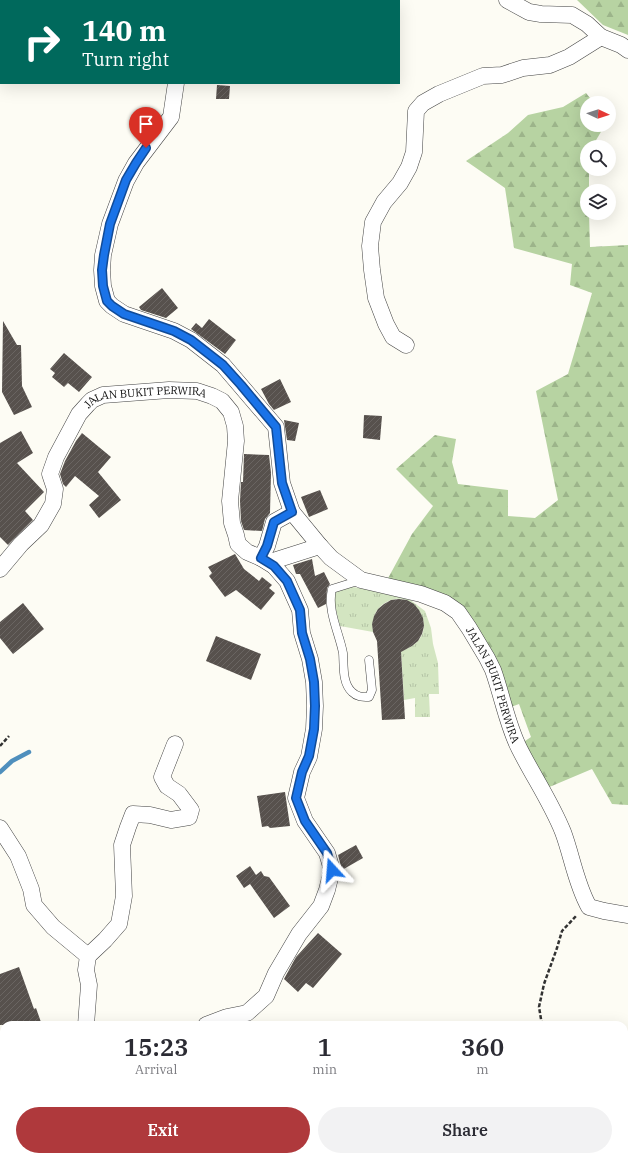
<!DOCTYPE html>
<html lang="en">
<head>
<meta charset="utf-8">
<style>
	body { margin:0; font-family:"IBM Plex Serif",serif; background:#f2f2f3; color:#2b2b33; height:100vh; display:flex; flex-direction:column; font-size:15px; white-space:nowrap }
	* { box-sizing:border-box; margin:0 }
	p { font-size:13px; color:#7c7c81 }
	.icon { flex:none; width:22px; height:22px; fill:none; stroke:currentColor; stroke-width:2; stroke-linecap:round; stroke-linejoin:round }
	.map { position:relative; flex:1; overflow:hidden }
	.side { position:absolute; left:0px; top:1021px; width:628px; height:140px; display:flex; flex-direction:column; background:#fff; border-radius:12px 12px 0 0; box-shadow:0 4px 16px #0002 }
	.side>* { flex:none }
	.top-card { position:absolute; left:0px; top:0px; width:400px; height:84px; box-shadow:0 4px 16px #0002; background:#00695c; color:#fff; overflow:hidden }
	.needle { width:26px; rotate:94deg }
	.controls { position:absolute; left:580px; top:96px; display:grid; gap:8px }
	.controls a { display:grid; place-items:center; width:36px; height:36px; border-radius:50%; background:#fff; box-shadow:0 4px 16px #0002; font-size:20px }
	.pin { position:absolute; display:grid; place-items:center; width:34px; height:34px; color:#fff; margin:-41px -17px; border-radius:50% 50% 50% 0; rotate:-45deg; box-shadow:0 0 4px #0007 }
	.pin .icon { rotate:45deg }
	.me { position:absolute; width:44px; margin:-22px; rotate:341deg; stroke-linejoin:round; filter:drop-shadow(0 0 3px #0008) }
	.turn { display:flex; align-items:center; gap:14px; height:84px; padding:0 16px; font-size:18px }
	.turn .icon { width:52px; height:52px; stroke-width:2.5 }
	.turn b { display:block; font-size:28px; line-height:34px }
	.eta { display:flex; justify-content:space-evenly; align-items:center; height:68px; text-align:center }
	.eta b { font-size:24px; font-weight:600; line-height:28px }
	.cta { display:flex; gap:8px; margin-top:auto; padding:8px 16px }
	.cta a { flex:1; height:46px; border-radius:24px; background:#af393c; color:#fff; font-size:16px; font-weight:600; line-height:46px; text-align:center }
	.cta a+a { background:#f2f2f3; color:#2b2b33 }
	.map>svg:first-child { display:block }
	.grass { fill:url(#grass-tufts) }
	.forest { fill:url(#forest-firs) }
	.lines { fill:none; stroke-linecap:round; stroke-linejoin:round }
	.stream { stroke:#4f8fbd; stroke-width:4.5 }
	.building { fill:url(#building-hatch) }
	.service-casing { stroke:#434343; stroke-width:9 }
	.minor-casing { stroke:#434343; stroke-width:17 }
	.path { stroke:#323232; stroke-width:2.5; stroke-dasharray:4 2; stroke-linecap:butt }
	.service { stroke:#fff; stroke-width:8 }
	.minor { stroke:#fff; stroke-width:16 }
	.route-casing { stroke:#114b97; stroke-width:10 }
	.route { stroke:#1a73e8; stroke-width:7 }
	.labels { text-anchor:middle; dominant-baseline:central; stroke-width:4; stroke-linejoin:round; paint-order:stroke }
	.street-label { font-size:11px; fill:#101010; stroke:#fff }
</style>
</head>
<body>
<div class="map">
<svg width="628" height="1161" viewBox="0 0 628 1161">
	<defs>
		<pattern id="grass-tufts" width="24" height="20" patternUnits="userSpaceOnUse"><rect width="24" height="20" fill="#d3e5c1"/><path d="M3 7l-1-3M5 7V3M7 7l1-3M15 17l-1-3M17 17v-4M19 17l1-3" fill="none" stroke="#b4c3a5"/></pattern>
		<pattern id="forest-firs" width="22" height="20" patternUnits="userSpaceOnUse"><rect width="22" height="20" fill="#b7d3a2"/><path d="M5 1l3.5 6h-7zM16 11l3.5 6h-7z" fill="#9cb48a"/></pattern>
		<pattern id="building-hatch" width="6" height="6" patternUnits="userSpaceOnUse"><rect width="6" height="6" fill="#57514d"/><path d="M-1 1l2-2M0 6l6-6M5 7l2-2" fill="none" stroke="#6a6562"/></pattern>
	</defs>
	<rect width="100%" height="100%" fill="#fdfcf4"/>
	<path class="grass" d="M347,586L394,594L409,599L425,611L431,628L433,644L438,663L439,694H429L430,717H415V698L404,700L401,651C404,650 409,648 412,646C442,627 409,581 381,606C373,613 372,622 373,632L340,626L334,602L335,591Z"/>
	<path class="forest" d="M577,0H628V35L603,25Z
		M586,93L594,103H587V125H605L592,147H587V169H589V191H587V213H589L590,247L628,245V805L612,804L592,769L547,788L522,743L531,737L519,704L511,707L473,626L386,582L412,534L433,506L396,469L435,435L456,439L452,462L458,484L508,490V516L535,518L558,500L536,391L568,374L592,293L570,285L572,264L514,248L505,188L466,161L508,133L528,115L563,107Z"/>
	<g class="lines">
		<path class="stream" d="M0,772L12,761L29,752"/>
	</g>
	<path class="building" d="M217,85L230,86L229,99H216Z
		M162,288L178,308L166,318L141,310L139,307Z
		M209,319L236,340L225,354L191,329L196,323L202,328Z
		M3,321L17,345H21L22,386L32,407L14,415L2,392Z
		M64,353L92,377L79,392L68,383L64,387L52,377L55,373L50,369Z
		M280,379L291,402L274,410L269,404L261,389Z
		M364,415L382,416L380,440L363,438Z
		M284,420L299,423L295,441L287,440Z
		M21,431L33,453L17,463L44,492L25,511L33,520L8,545L0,537V443Z
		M82,433L111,457L98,472L121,500L99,518L89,505L99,496L75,476L66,487L63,484L60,474L65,461L76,441Z
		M244,454L269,455L271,473L270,513L265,519L262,531L244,530L241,521L240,501L241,482H243Z
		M320,490L328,509L309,517L301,497Z
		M235,554L244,569L259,581L262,577L272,585L269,588L275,593L261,610L236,590L225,597L209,576L212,573L208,567Z
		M312,559L315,576L324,572L330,584L327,588L326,604L318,608L300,574H296L293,565Z
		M399,599L407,600L414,604L419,610L423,618L424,626L422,634L418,641L412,646L401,652L405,719L382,720L377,641L373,632L372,624L374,616L378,609L384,604L391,600Z
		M23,603L44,629L13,654L0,638V622Z
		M216,636L261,654L251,680L206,661Z
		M285,792L290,826L270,828L268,826L262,827L257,796Z
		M356,845L363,858L342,870L338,855Z
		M250,866L256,875L261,871L264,876L269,877L290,906L274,918L250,884L244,888L236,876Z
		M318,933L342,954L313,988L306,983L298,992L284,979L296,957Z
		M19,967L34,1009L36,1008L42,1025H0V974Z"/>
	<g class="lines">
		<defs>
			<path id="service" d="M361,580L332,589C327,611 339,632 343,653C344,665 342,683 352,692C357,697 362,697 369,697L372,690L369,660"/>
			<g id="minor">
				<path d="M160,0V1"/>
				<path d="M507,0L529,12L541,14L572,15L587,24L601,37L621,45L628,50"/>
				<path id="s1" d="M176,83L171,117L136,163L126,181L110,224L103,255L102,270L103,286L107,301L112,306L124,314L174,331L191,340L223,365L276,427L282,483L292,512L320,546L331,558L361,580L421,594L445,603L458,612L469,628L487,658L493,670C502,695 507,724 519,748C533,776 551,802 563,832C572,856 576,884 589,907L604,911L628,915"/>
				<path d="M406,345L393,337L386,324L376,298L372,270L370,246L373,222L384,202L400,183L409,167L414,152L416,111L423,103L439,94L483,76L502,75L523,68L550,65L569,57L601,37"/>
				<path d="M274,566L276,560L320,546"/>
				<path id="s2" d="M0,569L21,544L41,525L53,504L55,489L50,474L56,457L79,414L88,404L92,400L103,395L169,390L197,391L212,396L222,401L231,412L235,426L236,441L230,501L232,523L236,535L238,544L247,552L261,558"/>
				<path d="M0,828L18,856L31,889L34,905L53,927L88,956L86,970L89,985L86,1025"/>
				<path d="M88,956L105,940L119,924L124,896L122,845L128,827L133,814L150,815L171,820L189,817L191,810L179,794L167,786L162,777L175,744"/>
				<path d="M206,1025L227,1017L247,1013L266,996L276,973L299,934L321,906L327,890L332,870L327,853L305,821L296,798L302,772L309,757L314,729L315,706L314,682L310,659L302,633L300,610L287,581L274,566L261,558L267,546L274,522L292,512"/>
				<path d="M119,1157L123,1161"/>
				<path d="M169,1157L170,1161"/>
				<path d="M526,1161L527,1157"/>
			</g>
		</defs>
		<use href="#service" class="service-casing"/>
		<use href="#minor" class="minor-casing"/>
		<path class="path" d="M276,1V0
			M0,746L9,736
			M542,1025L539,1007L544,984L557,948L562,931L577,915"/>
		<use href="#service" class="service"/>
		<use href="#minor" class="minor"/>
	</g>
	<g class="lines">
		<defs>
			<path id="route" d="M146,148L136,163L126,180L110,224L104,255L102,270L103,286L107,301L112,306L124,314L174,331L191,340L223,365L241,385L276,427L282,483L292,512L274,522L267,546L261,558L274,566L287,581L300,610L302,633L310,659L314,682L315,706L314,729L309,756L302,772L296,798L305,821L327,853L332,870"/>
		</defs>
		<use href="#route" class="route-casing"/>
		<use href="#route" class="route"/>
	</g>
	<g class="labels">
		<g class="street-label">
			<text stroke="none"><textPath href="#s2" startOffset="255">JALAN BUKIT PERWIRA</textPath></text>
			<text stroke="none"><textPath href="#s1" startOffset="822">JALAN BUKIT PERWIRA</textPath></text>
		</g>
	</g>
</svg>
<div class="controls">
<a><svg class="needle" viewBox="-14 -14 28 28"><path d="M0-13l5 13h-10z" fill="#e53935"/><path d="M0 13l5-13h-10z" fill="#7c7c81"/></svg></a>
<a><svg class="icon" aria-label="search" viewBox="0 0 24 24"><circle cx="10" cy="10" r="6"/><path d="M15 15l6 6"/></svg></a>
<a><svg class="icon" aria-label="layers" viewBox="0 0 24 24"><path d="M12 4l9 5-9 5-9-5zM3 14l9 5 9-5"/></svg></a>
</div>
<div class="pin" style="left:146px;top:148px;background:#d93025"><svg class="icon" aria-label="arrive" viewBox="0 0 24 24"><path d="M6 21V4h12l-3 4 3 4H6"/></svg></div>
<svg class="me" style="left:332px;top:870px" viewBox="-20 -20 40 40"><path d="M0-17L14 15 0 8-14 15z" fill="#1a73e8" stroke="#fff" stroke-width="4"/></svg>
<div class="top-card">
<div class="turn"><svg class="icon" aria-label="right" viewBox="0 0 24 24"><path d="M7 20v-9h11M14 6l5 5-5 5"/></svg><div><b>140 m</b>Turn right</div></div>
</div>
<section class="side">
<div class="eta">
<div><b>15:23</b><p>Arrival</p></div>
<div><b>1</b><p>min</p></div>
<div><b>360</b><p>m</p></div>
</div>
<div class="cta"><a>Exit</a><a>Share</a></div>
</section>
</div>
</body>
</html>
